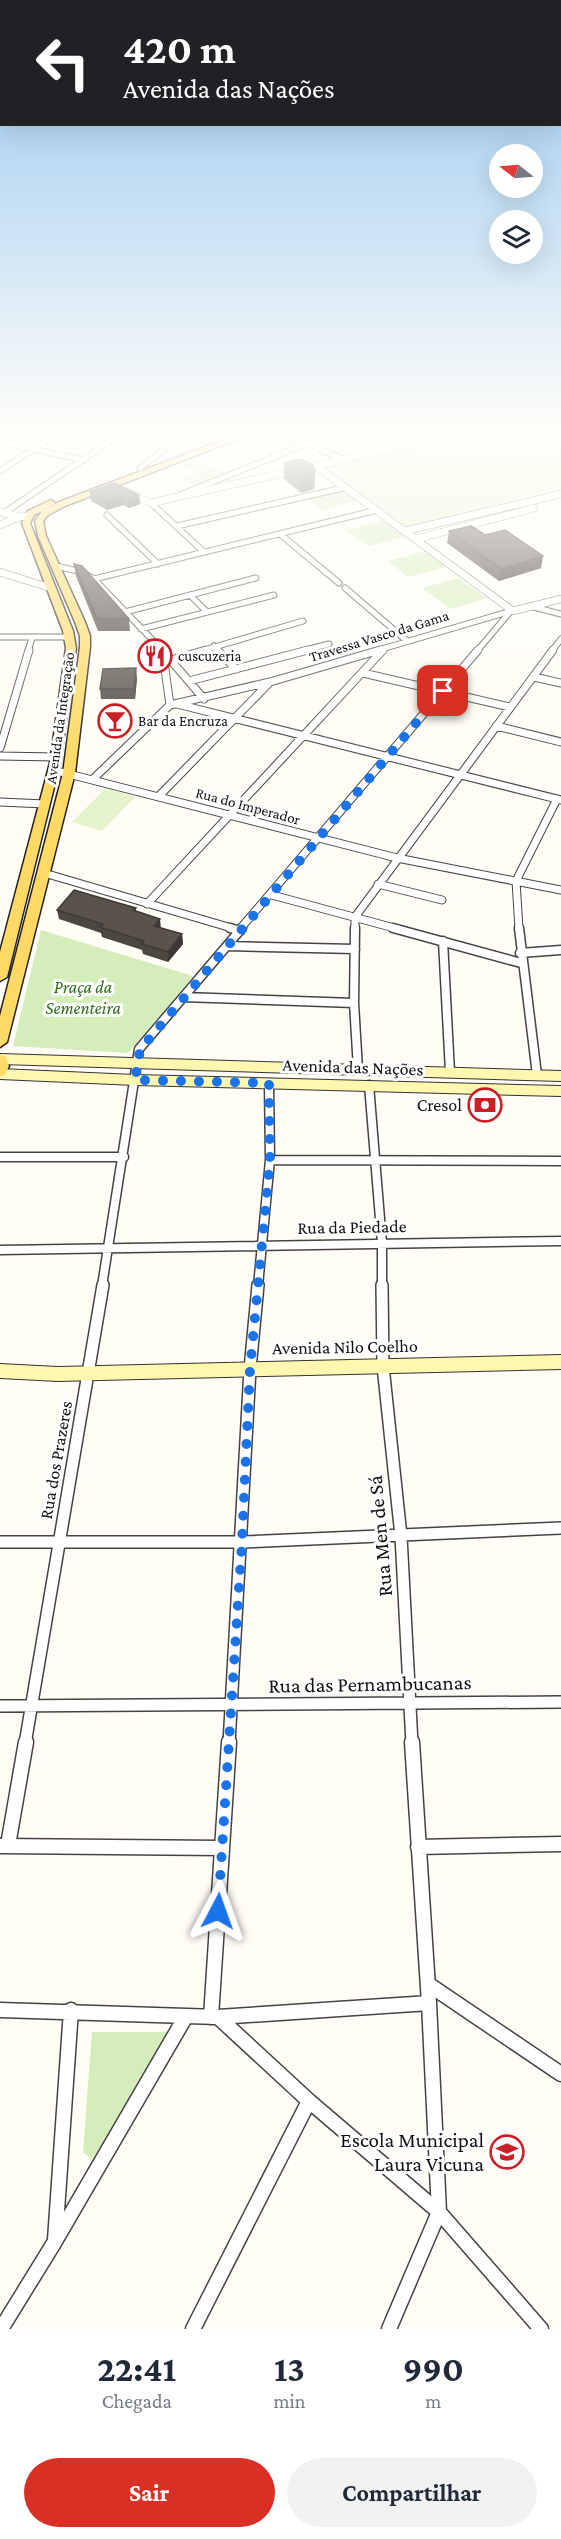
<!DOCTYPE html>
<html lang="pt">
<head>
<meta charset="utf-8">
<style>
	body { margin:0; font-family:"Crimson Pro",serif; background:#f2f2f3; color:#1f2937; height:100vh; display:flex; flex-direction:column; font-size:22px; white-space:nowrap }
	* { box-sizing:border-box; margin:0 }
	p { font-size:20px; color:#747a83 }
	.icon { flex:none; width:33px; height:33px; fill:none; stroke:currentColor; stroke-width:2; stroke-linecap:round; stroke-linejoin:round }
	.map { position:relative; height:2329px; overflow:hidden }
	.details { display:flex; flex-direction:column; background:#fff; flex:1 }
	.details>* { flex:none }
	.guide { position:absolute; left:0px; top:0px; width:561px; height:126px; box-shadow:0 6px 24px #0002; background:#202124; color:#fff; overflow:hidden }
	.needle { width:39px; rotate:287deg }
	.tools { position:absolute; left:489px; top:144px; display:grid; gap:12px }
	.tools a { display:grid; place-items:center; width:54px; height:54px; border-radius:50%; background:#fff; box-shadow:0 6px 24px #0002; font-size:30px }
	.pin { position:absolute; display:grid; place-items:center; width:51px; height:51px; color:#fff; margin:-26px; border-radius:12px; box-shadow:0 3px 9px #0006 }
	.me { position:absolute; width:66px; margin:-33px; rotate:4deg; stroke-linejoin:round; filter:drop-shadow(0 0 4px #0008) }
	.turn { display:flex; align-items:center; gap:21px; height:126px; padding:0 24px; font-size:27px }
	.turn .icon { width:78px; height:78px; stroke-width:2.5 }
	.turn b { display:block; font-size:42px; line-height:51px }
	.eta { display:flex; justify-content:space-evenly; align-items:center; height:102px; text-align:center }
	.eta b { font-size:36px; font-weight:700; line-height:42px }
	.primary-button { display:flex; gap:12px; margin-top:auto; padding:12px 24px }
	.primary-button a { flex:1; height:69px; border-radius:36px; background:#d93025; color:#fff; font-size:24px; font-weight:700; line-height:69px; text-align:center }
	.primary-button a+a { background:#f2f2f3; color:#1f2937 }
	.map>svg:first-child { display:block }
	.green { fill:#d5edbb }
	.pitch { fill:#e6f4cd }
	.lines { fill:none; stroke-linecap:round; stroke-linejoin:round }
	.minor-far4-casing { stroke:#444; stroke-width:7 }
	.minor-far3-casing { stroke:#444; stroke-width:9 }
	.minor-far2-casing { stroke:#444; stroke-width:11 }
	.minor-far1-casing { stroke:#444; stroke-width:14 }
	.minor-casing { stroke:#444; stroke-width:17 }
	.tertiary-casing { stroke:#444; stroke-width:8 }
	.secondary-casing { stroke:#333; stroke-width:2 }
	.primary-casing { stroke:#222; stroke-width:3 }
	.minor-far4 { stroke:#fff; stroke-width:5 }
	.minor-far3 { stroke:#fff; stroke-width:7 }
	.minor-far2 { stroke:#fff; stroke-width:8 }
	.minor-far1 { stroke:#fff; stroke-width:11 }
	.minor { stroke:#fff; stroke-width:14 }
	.tertiary { stroke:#fff; stroke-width:7 }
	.secondary { fill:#fff6b0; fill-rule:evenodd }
	.primary { fill:#ffd965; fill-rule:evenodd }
	.wall { fill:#4d4741 }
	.shaded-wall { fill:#3f3935 }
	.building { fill:#5a524c; stroke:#3f3935; stroke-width:1.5 }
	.route { stroke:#1a73e8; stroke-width:10; stroke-dasharray:0 18 }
	.labels { text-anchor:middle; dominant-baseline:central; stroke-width:6; stroke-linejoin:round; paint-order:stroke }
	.far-street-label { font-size:15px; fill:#111; stroke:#fff }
	.far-poi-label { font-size:15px; fill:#111; stroke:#fff; text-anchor:start }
	.park-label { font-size:18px; font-style:italic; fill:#2d6e1b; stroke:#fff }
	.street-label { font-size:18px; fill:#111; stroke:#fff }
	.poi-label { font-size:18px; fill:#111; stroke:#fff; text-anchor:end }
	.near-street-label { font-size:21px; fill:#111; stroke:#fff }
	.near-poi-label { font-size:21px; fill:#111; stroke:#fff; text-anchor:end }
</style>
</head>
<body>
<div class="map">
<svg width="561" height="2329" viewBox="0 0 561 2329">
	<rect width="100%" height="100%" fill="#fffdf5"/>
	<path class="green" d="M194,459L226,472L193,485L179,479L197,472L180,464Z
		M344,489L359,500L323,510L308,499Z
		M384,521L405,537L368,546L347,530Z
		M425,551L446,567L408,577L388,561Z
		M458,578L487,598L451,609L422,588Z
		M41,930L193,976L128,1053L13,1046Z
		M92,2032H168L167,2042L92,2160L83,2152Z"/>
	<path class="pitch" d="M465,433H561V488L407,527L323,466Z
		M106,788L135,797L102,831L72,822Z"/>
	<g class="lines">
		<defs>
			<path id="minor-far4" d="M281,433L343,459
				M346,433L381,447
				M0,442L84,460
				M369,453L414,433
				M140,468L185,433
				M0,471L58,433
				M180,495L333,433
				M151,503L204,552
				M4,513L122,433
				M107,515L158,564
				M177,526L347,487
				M280,534L339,583
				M56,566L82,572L94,579L163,651
				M94,579L377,510
				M345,588L407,641
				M190,595L207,612
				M530,606L561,614
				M125,612L256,578
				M141,629L274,595
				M0,637H70
				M214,646L219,651
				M28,651L32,638
				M201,651L303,621
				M302,651L329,644
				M375,651L511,611
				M382,651L384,649
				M477,651L510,612
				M552,651L561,639"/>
			<path id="minor-far3" d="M162,650L204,699
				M217,650L236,669
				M363,673L510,707
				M534,677L561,683
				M189,681L308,650
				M177,704L561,800
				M170,705L270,682L380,650
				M170,705L164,662L206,650
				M496,726L561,742
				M0,748L29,650
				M0,756L56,757
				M53,770L397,858L561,890
				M93,779L170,705
				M159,796L270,682
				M0,802L45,804
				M44,873L235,929
				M378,884L442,900
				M272,895L398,929
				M147,904L383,650
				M240,929L478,650
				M355,929V917L553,650
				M519,929L516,881L557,799"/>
			<path id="minor-far2" d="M230,928L240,931
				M355,928L354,1003L358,1069
				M393,928L521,963
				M519,928L537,1075
				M443,941L450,1072
				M227,946L355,949
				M520,953L561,950
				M183,997L354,1003
				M369,1085L382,1243V1286
				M0,1157H124
				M270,1160L561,1161
				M0,1250L561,1241
				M102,1286L139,1049L242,928
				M258,1286L270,1160L269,1083"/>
			<path id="minor-far1" d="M382,1285L383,1366L401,1536L412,1744
				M0,1542H242L561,1528
				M0,1706L561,1702
				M25,1744L103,1285
				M229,1744L250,1369L258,1285"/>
			<path id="minor" d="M8,1845L26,1742
				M0,1846L222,1848
				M418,1847L561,1844
				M428,1984L561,2074
				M0,2010L218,2017L429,2003
				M211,2017L229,1742
				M218,2017L309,2101L439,2212L541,2329
				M55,2240L71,2010
				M1,2329L54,2243L186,2016
				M193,2329L309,2101
				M389,2329L439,2212L429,2003L412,1742"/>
			<path id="tertiary" d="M0,441L13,433
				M316,466L513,611L561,599
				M126,491L151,503L459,433
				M0,512L19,517
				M0,525L19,517L28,516
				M405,531L561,494
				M416,539L534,508
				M0,572L51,588"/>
			<path id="secondary" d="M0,1054L561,1071V1081L0,1064Z
				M0,1069L135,1075L561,1086V1096L135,1085L0,1079Z
				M561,1355V1369L58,1381L0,1378V1364L58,1367Z"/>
			<path id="primary" d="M242,433H254L65,506L48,515L43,521L46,536L85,622L90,636V647L75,773L7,1042L0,1047V1016L63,773L80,647V636L75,622L38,536L35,521L42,511L59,502Z
				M51,500L55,503L54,505L34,515L30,523L73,631L76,648L60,763L7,977L0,981V952L50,763L66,648L63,631L22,523L28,511Z
				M0,1055L5,1056L9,1066L5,1075L0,1076Z"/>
		</defs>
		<use href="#minor-far4" class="minor-far4-casing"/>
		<use href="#minor-far3" class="minor-far3-casing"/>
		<use href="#minor-far2" class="minor-far2-casing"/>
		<use href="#minor-far1" class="minor-far1-casing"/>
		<use href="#minor" class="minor-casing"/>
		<use href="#tertiary" class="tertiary-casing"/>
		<use href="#secondary" class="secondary-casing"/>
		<use href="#primary" class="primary-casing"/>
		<use href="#minor-far4" class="minor-far4"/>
		<use href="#minor-far3" class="minor-far3"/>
		<use href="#minor-far2" class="minor-far2"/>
		<use href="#minor-far1" class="minor-far1"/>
		<use href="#minor" class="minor"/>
		<use href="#tertiary" class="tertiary"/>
		<use href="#secondary" class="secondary"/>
		<use href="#primary" class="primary"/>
	</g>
	<path class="wall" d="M284,463L315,473L314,489L301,493L284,479Z
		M90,492L139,495L140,504L129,508L123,505L107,510L91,501Z
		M449,531L485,535L541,568L499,581L447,543Z
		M74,564L129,619L130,631H98L76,576Z
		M137,678L135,699H101L100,689Z
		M136,908V911L160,928L182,934L183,944L168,962L143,954L142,950L102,937L101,933L59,919L57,910Z"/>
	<path class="shaded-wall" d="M315,473L314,489L301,493V476Z
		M139,495L140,504L129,508L128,499Z
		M122,496L123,505L107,510L106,501Z
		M543,556L541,568L499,581L501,569Z
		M136,668L137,678L135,699L134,689Z
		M160,919L161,929L154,926Z
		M182,934L183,944L168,962V952Z"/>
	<path class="building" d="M300,459L313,465L315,473L301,476L284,463Z
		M114,483L139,495L128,499L122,496L106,501L90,492Z
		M471,526L485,535L505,530L543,556L501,569L449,531Z
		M74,564L82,566L129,619H97Z
		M136,668L134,689H100L103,669Z
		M74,890L136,908L133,910L160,919L154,926L182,934L168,952L142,944L144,941L100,927L103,924L57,910Z"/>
	<linearGradient id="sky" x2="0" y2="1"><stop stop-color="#94c6ef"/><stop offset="0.57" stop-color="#fffefa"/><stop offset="1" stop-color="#fffefa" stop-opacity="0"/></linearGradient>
	<rect width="561" height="759" fill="url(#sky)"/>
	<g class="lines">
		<path class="route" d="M218,1911L242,1542L250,1369L270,1160L269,1083L135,1080L140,1050L443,691"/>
	</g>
	<defs>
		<symbol id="restaurant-ring" viewBox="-11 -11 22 22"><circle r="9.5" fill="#fff" stroke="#cb1f27" stroke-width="1.5"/><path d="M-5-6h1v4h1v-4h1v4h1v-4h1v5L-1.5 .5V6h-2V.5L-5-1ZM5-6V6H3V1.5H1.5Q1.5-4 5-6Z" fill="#cb1f27"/></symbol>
		<symbol id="bar-ring" viewBox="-11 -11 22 22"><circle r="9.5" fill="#fff" stroke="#cb1f27" stroke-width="1.5"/><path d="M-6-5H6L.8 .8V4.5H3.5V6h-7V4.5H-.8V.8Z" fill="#cb1f27"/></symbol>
		<symbol id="bank-ring" viewBox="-11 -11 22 22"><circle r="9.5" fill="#fff" stroke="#cb1f27" stroke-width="1.5"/><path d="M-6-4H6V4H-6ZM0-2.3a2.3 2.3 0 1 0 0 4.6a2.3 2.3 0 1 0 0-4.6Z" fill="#cb1f27"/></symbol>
		<symbol id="school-ring" viewBox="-11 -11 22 22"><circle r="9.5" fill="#fff" stroke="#cb1f27" stroke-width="1.5"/><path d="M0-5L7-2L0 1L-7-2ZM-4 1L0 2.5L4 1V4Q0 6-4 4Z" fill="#cb1f27"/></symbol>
	</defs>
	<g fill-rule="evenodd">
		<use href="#restaurant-ring" x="136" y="637" width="38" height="38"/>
		<use href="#bar-ring" x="96" y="702" width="38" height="38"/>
		<use href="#bank-ring" x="466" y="1086" width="38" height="38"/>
		<use href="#school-ring" x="488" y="2133" width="38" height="38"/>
	</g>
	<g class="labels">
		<g class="far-street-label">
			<text transform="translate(379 636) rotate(-17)">Travessa Vasco da Gama</text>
			<text transform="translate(60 718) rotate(-82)">Avenida da Integração</text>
			<text transform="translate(248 806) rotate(15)">Rua do Imperador</text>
		</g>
		<g class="far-poi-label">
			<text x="178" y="656">cuscuzeria</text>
			<text x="138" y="721">Bar da Encruza</text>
		</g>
		<g class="park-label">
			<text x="83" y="987">Praça da<tspan x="83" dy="21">Sementeira</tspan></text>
		</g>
		<g class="street-label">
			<text transform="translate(353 1067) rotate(2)">Avenida das Nações</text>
			<text transform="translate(352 1227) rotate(-1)">Rua da Piedade</text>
			<text transform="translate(345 1347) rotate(-1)">Avenida Nilo Coelho</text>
			<text transform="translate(56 1460) rotate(-80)">Rua dos Prazeres</text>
		</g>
		<g class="poi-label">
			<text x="462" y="1105">Cresol</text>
		</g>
		<g class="near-street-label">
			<text transform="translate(380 1536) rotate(-95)">Rua Men de Sá</text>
			<text transform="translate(370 1684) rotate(-1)">Rua das Pernambucanas</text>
		</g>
		<g class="near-poi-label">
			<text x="484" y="2140">Escola Municipal<tspan x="484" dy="24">Laura Vicuna</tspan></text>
		</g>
	</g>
</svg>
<div class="tools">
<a><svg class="needle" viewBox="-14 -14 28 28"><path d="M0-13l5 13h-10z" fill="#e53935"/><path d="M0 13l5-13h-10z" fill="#747a83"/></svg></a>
<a><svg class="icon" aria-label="layers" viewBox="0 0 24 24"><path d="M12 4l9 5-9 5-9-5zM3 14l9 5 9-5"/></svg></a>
</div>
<div class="pin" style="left:443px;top:691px;background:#d93025"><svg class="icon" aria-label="arrive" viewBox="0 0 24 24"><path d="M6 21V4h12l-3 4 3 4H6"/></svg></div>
<svg class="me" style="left:218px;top:1911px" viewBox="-20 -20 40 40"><path d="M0-17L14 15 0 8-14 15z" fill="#1a73e8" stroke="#fff" stroke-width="4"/></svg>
<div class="guide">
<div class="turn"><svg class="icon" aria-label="left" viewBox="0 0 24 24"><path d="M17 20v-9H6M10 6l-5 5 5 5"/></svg><div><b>420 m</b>Avenida das Nações</div></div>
</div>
</div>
<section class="details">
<div class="eta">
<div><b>22:41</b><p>Chegada</p></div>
<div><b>13</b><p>min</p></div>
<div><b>990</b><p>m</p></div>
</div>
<div class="primary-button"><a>Sair</a><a>Compartilhar</a></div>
</section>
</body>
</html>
